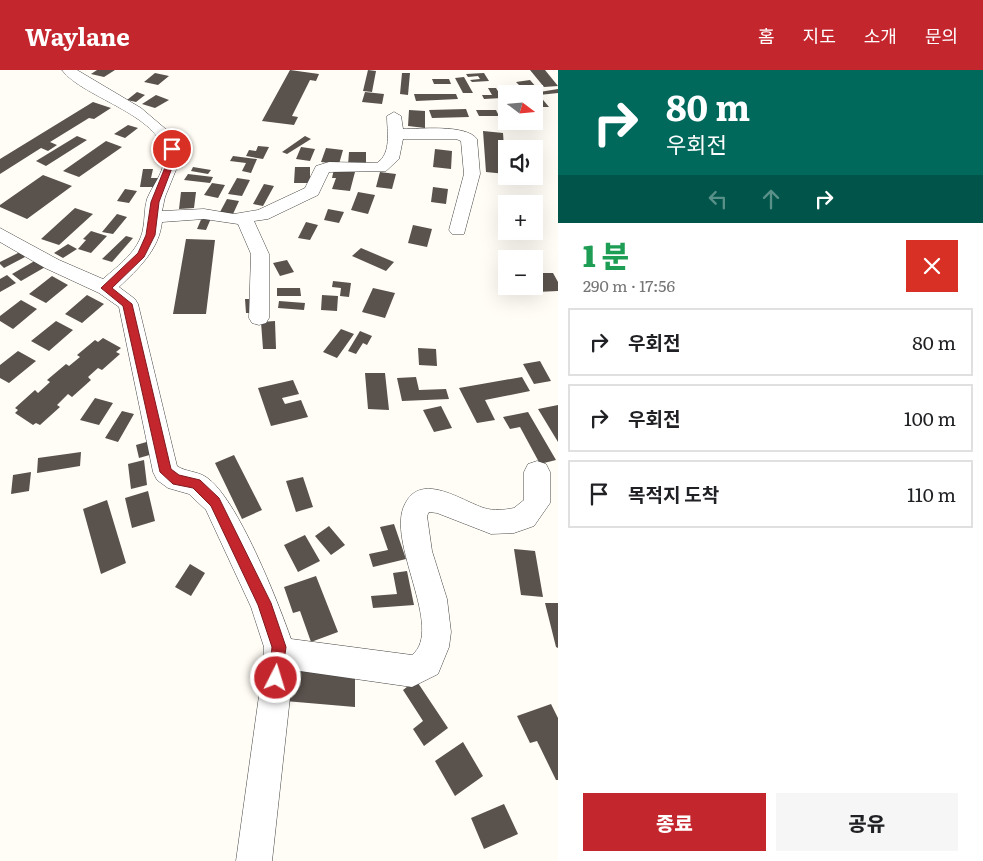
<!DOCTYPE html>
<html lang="ko">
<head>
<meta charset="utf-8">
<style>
	body { margin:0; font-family:Literata,"Noto Sans KR",serif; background:#f6f6f6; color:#202124; height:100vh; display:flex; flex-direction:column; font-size:19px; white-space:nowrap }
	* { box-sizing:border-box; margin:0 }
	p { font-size:16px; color:#757577 }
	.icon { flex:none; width:28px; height:28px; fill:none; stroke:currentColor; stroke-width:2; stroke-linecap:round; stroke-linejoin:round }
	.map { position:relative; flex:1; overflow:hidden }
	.drawer { display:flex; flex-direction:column; background:#fff; width:425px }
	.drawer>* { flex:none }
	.banner { background:#00695c; color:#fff; overflow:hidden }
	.needle { width:32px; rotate:106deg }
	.tools { position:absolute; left:498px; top:15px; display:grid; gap:10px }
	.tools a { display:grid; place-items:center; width:45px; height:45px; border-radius:0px; background:#fff; box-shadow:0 5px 20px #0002; font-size:25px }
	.pin { position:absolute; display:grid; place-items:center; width:42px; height:42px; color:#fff; margin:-21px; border:2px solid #fff; border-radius:50%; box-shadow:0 1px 5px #0007 }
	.me { position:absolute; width:55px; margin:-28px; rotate:5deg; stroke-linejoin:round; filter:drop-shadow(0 0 4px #0008) }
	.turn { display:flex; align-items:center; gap:18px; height:105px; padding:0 25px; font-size:22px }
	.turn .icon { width:65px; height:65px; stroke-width:2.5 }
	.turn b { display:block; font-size:35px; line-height:42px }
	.lanes { display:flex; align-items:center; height:48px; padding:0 25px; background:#0003; justify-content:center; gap:25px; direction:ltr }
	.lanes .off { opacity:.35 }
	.round { display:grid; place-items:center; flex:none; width:52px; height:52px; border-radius:0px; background:#f6f6f6 }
	.head { display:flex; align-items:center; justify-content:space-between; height:85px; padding:0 25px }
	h1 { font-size:30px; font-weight:800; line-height:38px; color:#1e9e55 }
	.action { display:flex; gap:10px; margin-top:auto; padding:10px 25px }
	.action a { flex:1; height:58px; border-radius:0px; background:#c4262e; color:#fff; font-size:20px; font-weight:800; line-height:58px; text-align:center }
	.action a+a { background:#f6f6f6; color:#202124 }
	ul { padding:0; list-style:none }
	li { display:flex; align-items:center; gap:15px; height:68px; margin:0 10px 8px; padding:0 15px; border:2px solid #e0e0e0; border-radius:0px }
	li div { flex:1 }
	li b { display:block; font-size:19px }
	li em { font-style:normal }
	header { display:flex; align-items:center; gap:30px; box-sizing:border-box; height:70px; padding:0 25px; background:#c4262e; color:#fff }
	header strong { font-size:24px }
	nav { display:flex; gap:28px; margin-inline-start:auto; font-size:18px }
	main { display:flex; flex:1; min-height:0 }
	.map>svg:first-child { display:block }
	.building { fill:#5a524d }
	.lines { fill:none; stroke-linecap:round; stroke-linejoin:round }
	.minor-casing { stroke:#444; stroke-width:1 }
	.minor { fill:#fff; fill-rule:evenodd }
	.route { fill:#c4262e; stroke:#7f191e }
</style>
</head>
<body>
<header>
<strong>Waylane</strong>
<nav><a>홈</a><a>지도</a><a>소개</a><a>문의</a></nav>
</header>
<main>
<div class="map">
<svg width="558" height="791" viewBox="0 0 558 791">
	<rect width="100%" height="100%" fill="#fffdf5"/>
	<path class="building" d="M97,0H115L104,7L91,4Z
		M290,0L319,4L316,11L310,10L292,46L298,47L294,55L262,51Z
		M368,0L376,1L372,22L363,21Z
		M530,0H545L558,16L544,17Z
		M155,3L169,6L158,15L144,12Z
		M402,3H410L408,25L400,24Z
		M484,3L489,11L472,12L470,10L480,9L478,6L468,7L466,4Z
		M464,7L473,23H463L455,8Z
		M432,9H449L451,14H434Z
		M530,10L537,18L523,19L516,12Z
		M488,18H496L502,28L484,29L482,25H492Z
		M558,19V23L539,25L549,37H542L534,28V24H527Z
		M137,22L145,25L136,32L127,30Z
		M365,22L384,24L382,34L362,32Z
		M414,24H456L458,29L416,31Z
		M156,25L169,30L155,38L142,34Z
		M93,32L111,38L94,49L89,48L50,72L57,75L48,81L41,78L0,104V89Z
		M466,39L469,47L432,48L429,40Z
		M409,40L425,41V58L408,56Z
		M476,40H496L499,46H479Z
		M128,55L138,58L125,68L114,64Z
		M483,61L503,63L506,104L486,102Z
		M77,66L87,70L46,96L36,91Z
		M305,66L311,69L287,84L282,82Z
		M106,71L122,77L79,107L63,101Z
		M258,76L269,77L263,89L246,86L249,80L256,81Z
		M301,77L315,79L310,91L296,89Z
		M326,78L343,80L339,94L321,92Z
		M435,79L452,81L451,99L433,97Z
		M349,82H366V96L348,95Z
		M233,86L257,89L251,103L242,101L246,93L230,91Z
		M193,97L211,100L208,104L191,101Z
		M295,97H310V113H294Z
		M143,99H153L151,108H158L157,117H140Z
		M334,99L355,102L350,121L332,119L336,108H332Z
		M380,102L396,104L392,119L376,117Z
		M188,104L213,107L210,113L184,110Z
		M43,105L72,116L27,149L0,137V135Z
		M237,108L250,110L242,126L228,124Z
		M212,113L225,115L218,128L204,125Z
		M264,114L274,116L263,136L253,134Z
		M433,117L448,119L446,134L431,132Z
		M125,119L137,121L129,133L117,131Z
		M181,122H196L194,138L179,139Z
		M358,122L375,125L368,144L351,140Z
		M227,129L239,131L233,144L220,142Z
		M75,138L93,144L59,175L41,169Z
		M328,139L344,142L339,153L324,150Z
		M117,144L127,147L113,164L102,162Z
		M203,145L212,146L206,160L197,159Z
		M306,152L318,155L310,170L298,168Z
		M413,155L432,159L427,177L408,173Z
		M91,161L107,166L91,183L78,179L86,170L83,169Z
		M126,166L133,168L112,192L102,189Z
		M186,169L215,170L206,244H173Z
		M68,174L77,179L63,188L54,183Z
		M361,178L394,192L386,201L352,186Z
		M20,182L25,187L4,198L0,194V192Z
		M38,189L47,196L21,211L12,204Z
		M287,190L294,202L280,206L273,193Z
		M534,203H553L558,212V221L536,222L533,216Z
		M7,205L16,213L0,222V209Z
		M52,206L68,215L46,233L29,224Z
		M333,211L351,213L349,227L340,226L341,218L332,217Z
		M277,218H300L301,226H277Z
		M373,218L395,223L385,248L362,242Z
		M87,225L104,234L82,253L65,244Z
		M322,225L338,226L337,241L321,240Z
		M245,229H257V243H246Z
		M21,230L37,239L13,259L0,251V246Z
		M279,231L305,233L304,240L278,238Z
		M56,251L73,260L49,281L31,271Z
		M275,251L276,279H263L261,252Z
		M341,259L354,264L337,288L323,282Z
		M360,261L372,266L367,275L363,273L356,284L348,281Z
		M103,268L121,278L116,282L120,284L102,300L98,298L88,307L91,310L72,327L68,324L57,335L60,337L40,355L36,353L33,355L15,343L18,340L15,338L35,320L38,323L50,312L47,310L66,294L69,296L80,287L77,285L95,270L98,272Z
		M418,278L436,279L437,296L419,295Z
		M18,281L36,291L9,313L0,308V295Z
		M540,291L551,311L534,314L523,294Z
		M365,303H385L389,340L368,339Z
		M416,307L419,320L446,319L449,329L402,331L397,308Z
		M522,307L530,321L485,330L495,350L477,353L459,318Z
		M293,310L299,324L282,328L285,334L301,330L308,347L271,356L258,318Z
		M95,328L113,333L99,355L80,350Z
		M558,335V372L538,339Z
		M441,336L452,358L434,362L423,340Z
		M122,341L134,344L118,372L105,368Z
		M528,342L556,390L540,394L520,357L510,359L503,347Z
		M150,371L153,384L139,388L136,375Z
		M81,382L80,396L37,403L38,388Z
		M234,385L262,440L242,449L215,393Z
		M144,390L147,415L131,419L128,394Z
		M31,402L29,421L11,424L13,405Z
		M303,407L313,437L296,442L286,411Z
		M148,421L155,451L132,458L125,428Z
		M107,430L126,493L101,504L83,439Z
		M394,454L406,489L373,497L369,484L388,480L380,457Z
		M329,456L345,475L331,485L315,466Z
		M305,465L320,491L298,502L284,475Z
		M514,479L535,481L543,527L521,525Z
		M190,494L205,503L191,526L175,517Z
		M407,501L414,535L373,538L371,526L397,524L393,503Z
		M316,506L338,562L311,572L300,541L293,543L284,517Z
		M545,533H558V578L556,577Z
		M287,593L355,598V637L285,631Z
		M416,610L448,658L424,676L413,659L423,651L403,620Z
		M551,634L558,648V710H556L537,671L530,673L517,646Z
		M463,672L483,706L455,726L435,691Z
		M504,734L518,764L484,779L471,748Z"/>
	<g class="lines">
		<defs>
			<path id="minor" d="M62,0H77L141,38L168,61L178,77L180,90L165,127L162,141L204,139L234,144L258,140L305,118L316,96L329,92L377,93C392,83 387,61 387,46L394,42L401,46L403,59C420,59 466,54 477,69L480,104L464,164H452L449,160L464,104L461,71L456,69H403L399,89L386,101L329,102L318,125L268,149L254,151L269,184V248L266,253L259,255L252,253L249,248L251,184L238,154L204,149L162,152C159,180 138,199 119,217L135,229L138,234L177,396C186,402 197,401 206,407C237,427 278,532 291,569L412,585C445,559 385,471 405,434C421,401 462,431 484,438C494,441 504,440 514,438L524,430V402L528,394L537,391L546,394L550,402V433L534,456L514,463L491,464L437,443L429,442L427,446L432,481L447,529L451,562L449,577L438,604L412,617L293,600L272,791H236L264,590V577L251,537L206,440L189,424L168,418L157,410L153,402L119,237L99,223L45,198L0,172V158L59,190L103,209C119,195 139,181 143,159C145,149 144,139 147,129C152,116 163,104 164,90C168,46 83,29 62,0Z"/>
		</defs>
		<use href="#minor" class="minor-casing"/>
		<use href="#minor" class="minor"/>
	</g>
	<path class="route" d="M172,77L175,79V90L159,132L155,165L144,187L112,218L132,234L171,399L179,405L200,410L219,428L271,533L286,577L281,613L276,615L271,613L269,608L272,577L258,535L211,436L193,418L173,414L160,402L123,236L101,218L138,183L146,165L151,132L168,90V79Z"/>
</svg>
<div class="tools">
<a><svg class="needle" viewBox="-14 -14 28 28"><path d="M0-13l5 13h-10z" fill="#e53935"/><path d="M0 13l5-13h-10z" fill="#757577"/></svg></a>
<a><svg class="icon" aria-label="sound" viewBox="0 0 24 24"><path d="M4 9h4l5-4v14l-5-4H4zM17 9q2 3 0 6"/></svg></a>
<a>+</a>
<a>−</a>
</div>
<div class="pin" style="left:172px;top:79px;background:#d93025"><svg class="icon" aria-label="arrive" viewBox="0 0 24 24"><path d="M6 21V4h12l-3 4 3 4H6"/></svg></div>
<svg class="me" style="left:276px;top:608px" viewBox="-20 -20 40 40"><circle r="17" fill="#c4262e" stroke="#fff" stroke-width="3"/><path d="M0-11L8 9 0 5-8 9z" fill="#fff"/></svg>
</div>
<section class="drawer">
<div class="banner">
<div class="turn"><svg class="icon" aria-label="right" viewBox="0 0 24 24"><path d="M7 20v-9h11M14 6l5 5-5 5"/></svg><div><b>80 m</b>우회전</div></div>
<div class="lanes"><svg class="icon off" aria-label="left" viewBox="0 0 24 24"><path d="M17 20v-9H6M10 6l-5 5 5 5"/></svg><svg class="icon off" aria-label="ahead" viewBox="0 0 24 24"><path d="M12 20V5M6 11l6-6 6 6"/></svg><svg class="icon" aria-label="right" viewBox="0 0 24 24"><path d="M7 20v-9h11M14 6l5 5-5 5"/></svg></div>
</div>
<div class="head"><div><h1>1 분</h1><p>290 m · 17:56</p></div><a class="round" style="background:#d93025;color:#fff"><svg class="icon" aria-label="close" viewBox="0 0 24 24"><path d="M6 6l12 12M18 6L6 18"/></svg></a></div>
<ul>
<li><svg class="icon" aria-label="right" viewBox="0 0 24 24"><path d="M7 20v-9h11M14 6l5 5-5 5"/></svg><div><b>우회전</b></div><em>80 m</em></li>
<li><svg class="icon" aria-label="right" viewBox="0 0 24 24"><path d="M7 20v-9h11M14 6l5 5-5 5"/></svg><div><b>우회전</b></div><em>100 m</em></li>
<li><svg class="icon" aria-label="arrive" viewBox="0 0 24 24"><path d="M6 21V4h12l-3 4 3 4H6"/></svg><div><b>목적지 도착</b></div><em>110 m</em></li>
</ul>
<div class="action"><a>종료</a><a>공유</a></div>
</section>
</main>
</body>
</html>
